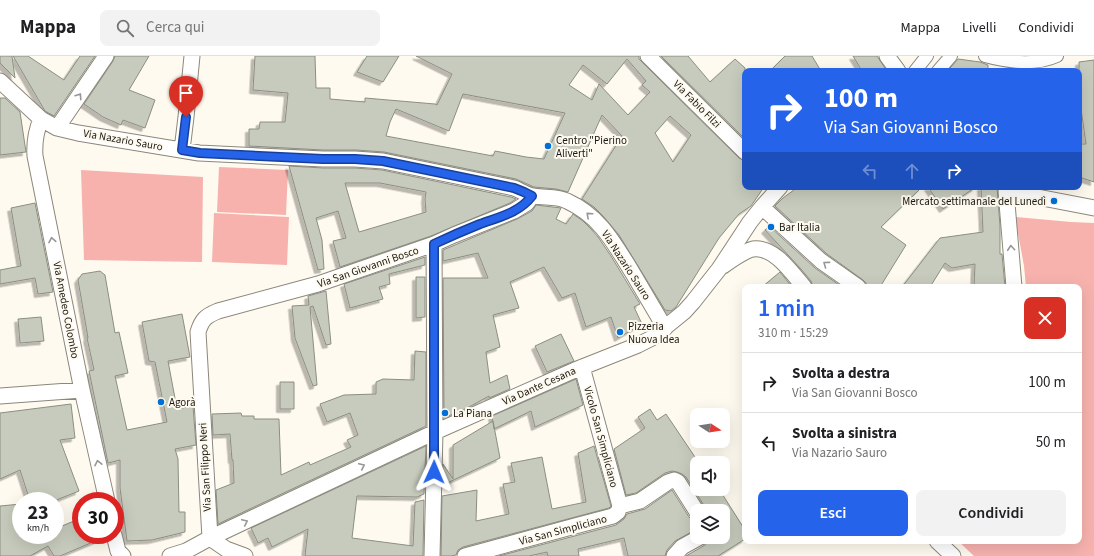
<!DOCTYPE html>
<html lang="it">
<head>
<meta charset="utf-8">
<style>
	body { margin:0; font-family:"Source Sans 3",sans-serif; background:#f2f2f2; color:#202124; height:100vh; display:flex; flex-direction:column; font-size:15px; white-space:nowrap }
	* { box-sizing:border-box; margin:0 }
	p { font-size:13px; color:#757577 }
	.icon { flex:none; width:22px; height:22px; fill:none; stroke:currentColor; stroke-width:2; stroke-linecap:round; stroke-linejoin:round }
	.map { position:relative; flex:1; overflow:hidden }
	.details { position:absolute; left:742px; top:228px; width:340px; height:260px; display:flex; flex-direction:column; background:#fff; border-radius:8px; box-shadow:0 4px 16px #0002 }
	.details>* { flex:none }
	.hud { position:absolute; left:742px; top:12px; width:340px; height:122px; border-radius:8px; box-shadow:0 4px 16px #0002; background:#2563eb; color:#fff; overflow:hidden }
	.needle { width:26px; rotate:102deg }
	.buttons { position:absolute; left:690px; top:352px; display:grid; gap:8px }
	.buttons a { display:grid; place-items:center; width:40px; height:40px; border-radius:8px; background:#fff; box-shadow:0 4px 16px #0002; font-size:20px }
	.speed { position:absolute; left:12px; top:436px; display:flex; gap:8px; font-size:20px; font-weight:700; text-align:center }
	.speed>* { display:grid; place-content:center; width:52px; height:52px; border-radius:50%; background:#fff; box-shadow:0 4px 16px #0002; line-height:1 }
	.speed small { font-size:10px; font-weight:400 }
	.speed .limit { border:6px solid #d22; background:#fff; color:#111 }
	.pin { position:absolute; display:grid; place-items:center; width:34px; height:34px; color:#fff; margin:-41px -17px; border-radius:50% 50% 50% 0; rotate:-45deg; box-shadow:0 0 4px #0007 }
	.pin .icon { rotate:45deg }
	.me { position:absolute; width:44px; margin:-22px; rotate:1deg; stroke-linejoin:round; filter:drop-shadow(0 0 3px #0008) }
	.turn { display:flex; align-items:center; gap:14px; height:84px; padding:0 16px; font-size:18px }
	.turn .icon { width:52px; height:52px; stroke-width:2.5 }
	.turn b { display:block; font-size:28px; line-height:34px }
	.lanes { display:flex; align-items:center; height:38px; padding:0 16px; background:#0003; justify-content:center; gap:20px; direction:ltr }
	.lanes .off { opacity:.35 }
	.round { display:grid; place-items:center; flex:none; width:42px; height:42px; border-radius:8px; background:#f2f2f2 }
	.overview { display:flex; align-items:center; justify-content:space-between; height:68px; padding:0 16px }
	h1 { font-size:24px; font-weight:600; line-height:30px; color:#2563eb }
	.primary-button { display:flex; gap:8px; margin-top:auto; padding:8px 16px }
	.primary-button a { flex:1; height:46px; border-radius:8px; background:#2563eb; color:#fff; font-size:16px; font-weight:600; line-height:46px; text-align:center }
	.primary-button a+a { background:#f2f2f2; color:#202124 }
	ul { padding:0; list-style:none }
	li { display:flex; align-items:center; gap:12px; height:60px; padding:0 16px; border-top:1px solid #e0e0e0 }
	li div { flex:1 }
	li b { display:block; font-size:15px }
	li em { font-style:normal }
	header { display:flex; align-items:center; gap:24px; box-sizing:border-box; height:56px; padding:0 20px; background:#fff; border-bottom:1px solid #e0e0e0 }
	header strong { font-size:19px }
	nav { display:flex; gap:22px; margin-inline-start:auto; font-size:14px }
	.search { width:280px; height:36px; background:#f2f2f2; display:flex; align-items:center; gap:10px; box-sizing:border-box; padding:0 14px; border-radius:8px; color:#757577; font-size:15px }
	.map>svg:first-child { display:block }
	.green { fill:#f7b2ae }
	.building { fill:#c6cbbd; stroke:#8b8f82; fill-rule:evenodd; filter:url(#shadow) }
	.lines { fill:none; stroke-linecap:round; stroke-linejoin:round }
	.pedestrian-casing { stroke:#8c877a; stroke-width:14 }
	.minor-casing { stroke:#8c877a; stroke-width:17 }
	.pedestrian { stroke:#fff; stroke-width:12 }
	.minor { stroke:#fff; stroke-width:15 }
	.oneway { stroke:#989795 }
	.route-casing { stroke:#184099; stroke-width:10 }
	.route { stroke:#2563eb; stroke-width:7 }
	.poi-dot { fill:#006fd7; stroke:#fffaef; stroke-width:1.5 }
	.labels { text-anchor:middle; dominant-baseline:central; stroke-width:4; stroke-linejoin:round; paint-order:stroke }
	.street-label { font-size:11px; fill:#1a1813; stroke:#fffaef }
	.poi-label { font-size:11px; fill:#1a1813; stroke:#fffaef; text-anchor:start }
</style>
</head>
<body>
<header>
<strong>Mappa</strong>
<div class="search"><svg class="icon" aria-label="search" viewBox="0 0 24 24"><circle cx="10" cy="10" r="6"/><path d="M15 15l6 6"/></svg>Cerca qui</div>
<nav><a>Mappa</a><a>Livelli</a><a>Condividi</a></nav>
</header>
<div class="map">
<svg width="1094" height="500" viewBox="0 0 1094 500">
	<defs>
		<filter id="shadow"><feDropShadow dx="-3.5" dy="3.5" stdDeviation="0" flood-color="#0004"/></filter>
	</defs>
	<rect width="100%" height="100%" fill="#fffaef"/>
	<path class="green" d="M219,111L288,114L286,159L217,156Z
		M81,114L203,121L202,206L84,204Z
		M214,157L289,161L287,209L212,206Z
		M1015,161L1071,166L1094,167V500H974L958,485H1079V231H1026L1024,210Z"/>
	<path class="building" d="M0,0H12L15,22L0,7Z
		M13,0H28L64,24L80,0H95L54,60L45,55Z
		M115,0H149L129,34L155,44L145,72L123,64L121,69L103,61L84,48L113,5Z
		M255,0H315L316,32H330V43L365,46V42L435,48L437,49L452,18L416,0H639V3L642,6L739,102L745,105V131H764L751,150L739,158L719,182L676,251L671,255L665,254L619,179L603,160L594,151L582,143L622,80L602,59L568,136L556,133L534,131L516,123L384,96L356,94H323L249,90V73H259L260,66H285L288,37L253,34ZM627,3L646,25L642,29L650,36L628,59L599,28L592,44L569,29L583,9L607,28ZM463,38L565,57L544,103L526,101L495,95L493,100L386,80L390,66L396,53L449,75ZM670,60L691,79L673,106L655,77Z
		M367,0H399L383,26L357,16Z
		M661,0H688L710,26L735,3L745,12V83Z
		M785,0H812L821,15H770Z
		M853,0H877L887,15H862Z
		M958,3L980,6L988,9V15H950V12Z
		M1094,4V126L1079,121V88H1086L1079,39V6Z
		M0,42H5L20,56L26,96L0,99Z
		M289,110L323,112H355L382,114L511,141L516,143L510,147L431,180L340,211L333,185L346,182L338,155L316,162L322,184L324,213L318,214ZM345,127H380L426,136L425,143L426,156L359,176Z
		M798,131H922L881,171L906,189L880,231H867L866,227L863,224L827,198L775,150L783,142Z
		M928,131H976L943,153Z
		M981,131H997L1000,170V198H1002L1005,231H974L975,208L952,212L945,207L930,231H902L940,182L983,176Z
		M35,147L53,236L38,238L35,222L0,228V214L21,210L11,152Z
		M536,149L561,152L556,163L566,168L573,158L583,165L591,173L598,181L611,200L640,248L634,251L642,268L618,282L611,261L586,271L575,237L562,242L544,211L510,226L519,252L493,259L500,291L486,296L490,327L507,319L510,333L489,342V340L469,351L444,362L443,222H488L478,197L443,205V194L517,163L532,155Z
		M769,170L815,212L842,231H813L811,225L801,213L765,174Z
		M425,201V209L389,218L390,228L379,231L383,243L350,252L344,228Z
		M100,215L105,219L115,277L119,276L128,317L115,320L127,374L167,366L155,306L149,305L142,266L182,258L190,301L168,305L177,353L193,350L196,389L175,393L178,403L179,456H185V476L152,484L127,485L120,432V404L108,407L89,315L94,314L87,282H88L78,224L82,218Z
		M780,216L792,231H762Z
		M416,221H425V261L416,262Z
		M326,235L331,288L326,289L313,250L310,251L317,329L313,330L295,282L292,250L309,249L308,240Z
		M41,261L44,285L20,287L18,263Z
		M561,278L574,305L547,316L535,290Z
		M415,295L426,296V370L218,468L216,434L234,427L233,404H232L230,378L213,379L212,358L241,357L242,360H254V363H279L281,419L309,406L310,409L351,391L347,384L358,379L350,357L327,366L320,348L344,339L376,338V326L383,323L414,324Z
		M576,323L583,349L535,371L531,355L494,373L492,360Z
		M280,326H294V353H280Z
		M71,348L75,382L60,384L79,435L54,445H30L20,414L0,423V357Z
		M650,353L657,364L666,358L697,404V433H719L745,474V483L718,500H686L705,489L708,485L709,481H723V455H706L705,451L686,421L682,418L677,416L672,415L665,417L636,437L626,439L614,393L645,372L638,361Z
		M493,365L500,402L443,429V408L453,423V389Z
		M426,390L424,438L417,441L357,440L352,482L413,490L415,446L424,444L423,500H305L308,473L272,491L268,482L258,487L251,472Z
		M594,390L611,450L609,452L463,491L458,494L456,499L451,500H441L442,440L477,434L476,465L509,458L503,428L515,426L511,407L542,401L552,453L586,446L578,397Z
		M672,434L689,461L692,464L697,465V473L675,485L667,494L665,500H628L624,482L578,493L579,500H548L547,496L529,500H499L616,469L624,463L627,458L645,453Z
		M21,448V479H55V473L81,462V479H105V481L60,500H54L48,490L30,500H0V450Z"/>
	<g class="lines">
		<defs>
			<path id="pedestrian" d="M985,0C1007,6 1035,10 1057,0
				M915,15L927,0
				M938,15L951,0"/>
			<path id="minor" d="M648,0L745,96
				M887,0L898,15
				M0,25L41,63L57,72L78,77L199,97L323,103H355L383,105L514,132C519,134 529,140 534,140C544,142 557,140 567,145C600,160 614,187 632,216C643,235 654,253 665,272
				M41,63C36,75 34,86 35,100L82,334L107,445
				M57,72L106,0
				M182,94L186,61L192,0
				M762,151L821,205L858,231
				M723,210C730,205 744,195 753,193C774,190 792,217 804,231
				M1014,231L1006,135L1094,152
				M582,311L620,450
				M0,340L82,334
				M620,450L640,445L668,426L674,424L678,426L697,456
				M114,479L118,495L123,500
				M210,482L198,276C202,263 206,260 218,255L318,228L434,188L454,179L514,155L527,147L532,140
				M210,482L226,493L245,500
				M937,485L953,500
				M170,500L186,495L210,482L435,376L575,314L638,289L652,282L684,256L693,246L719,213L750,166L762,151L780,131
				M432,500L435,376L434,188
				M465,500L575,470L613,460L618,456L620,450
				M674,500L682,491L700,481"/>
		</defs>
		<use href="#pedestrian" class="pedestrian-casing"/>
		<use href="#minor" class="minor-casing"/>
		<use href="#pedestrian" class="pedestrian"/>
		<use href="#minor" class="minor"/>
	</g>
	<defs><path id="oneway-chevron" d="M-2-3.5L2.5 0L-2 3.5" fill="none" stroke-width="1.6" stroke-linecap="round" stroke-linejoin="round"/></defs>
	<g class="oneway">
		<use href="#oneway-chevron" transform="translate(79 40) rotate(-56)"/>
		<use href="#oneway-chevron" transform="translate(589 159) rotate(-138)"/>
		<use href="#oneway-chevron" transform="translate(52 184) rotate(-101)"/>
		<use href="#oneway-chevron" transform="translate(1011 192) rotate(-95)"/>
		<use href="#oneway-chevron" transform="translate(826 208) rotate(-144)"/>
		<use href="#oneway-chevron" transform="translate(98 407) rotate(-102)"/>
		<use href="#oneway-chevron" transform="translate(362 410) rotate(-25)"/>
		<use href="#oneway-chevron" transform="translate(245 466) rotate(-25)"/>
	</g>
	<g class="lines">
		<defs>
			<path id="route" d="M186,61L182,94L200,97L323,103H355L383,105L514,132L524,136L532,140C519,157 499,161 480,168C465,174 449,181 434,188V416"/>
		</defs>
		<use href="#route" class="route-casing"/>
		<use href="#route" class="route"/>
	</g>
	<g class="poi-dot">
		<circle cx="548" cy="90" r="4"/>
		<circle cx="1054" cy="145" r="4"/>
		<circle cx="771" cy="171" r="4"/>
		<circle cx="620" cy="276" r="4"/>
		<circle cx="161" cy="346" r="4"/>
		<circle cx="445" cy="357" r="4"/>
	</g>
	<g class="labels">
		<g class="street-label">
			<text transform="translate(697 48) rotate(45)">Via Fabio Filzi</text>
			<text transform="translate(123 84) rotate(10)">Via Nazario Sauro</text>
			<text transform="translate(626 209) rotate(57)">Via Nazario Sauro</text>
			<text transform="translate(368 211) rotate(-19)">Via San Giovanni Bosco</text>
			<text transform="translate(66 254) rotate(79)">Via Amedeo Colombo</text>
			<text transform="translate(539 330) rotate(-24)">Via Dante Cesana</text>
			<text transform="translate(601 381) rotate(75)">Vicolo San Simpliciano</text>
			<text transform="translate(205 411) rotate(-93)">Via San Filippo Neri</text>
			<text transform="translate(563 474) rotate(-15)">Via San Simpliciano</text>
		</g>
		<g class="poi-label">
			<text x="556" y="84">Centro "Pierino<tspan x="556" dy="13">Aliverti"</tspan></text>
			<text x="1046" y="145" text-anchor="end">Mercato settimanale del Lunedì</text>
			<text x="779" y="171">Bar Italia</text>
			<text x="628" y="270">Pizzeria<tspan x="628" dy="13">Nuova Idea</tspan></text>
			<text x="169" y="346">Agorà</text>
			<text x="453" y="357">La Piana</text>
		</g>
	</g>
</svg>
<div class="buttons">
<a><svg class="needle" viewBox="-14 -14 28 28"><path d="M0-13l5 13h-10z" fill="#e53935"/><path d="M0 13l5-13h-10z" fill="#757577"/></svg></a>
<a><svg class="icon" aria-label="sound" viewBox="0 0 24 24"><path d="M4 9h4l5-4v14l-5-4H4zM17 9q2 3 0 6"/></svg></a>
<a><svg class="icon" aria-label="layers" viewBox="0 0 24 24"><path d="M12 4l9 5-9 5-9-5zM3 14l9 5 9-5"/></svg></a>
</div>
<div class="speed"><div>23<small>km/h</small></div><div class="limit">30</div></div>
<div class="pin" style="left:186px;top:61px;background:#d93025"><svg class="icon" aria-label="arrive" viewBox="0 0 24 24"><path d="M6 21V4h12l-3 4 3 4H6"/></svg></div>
<svg class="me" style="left:434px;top:416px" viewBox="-20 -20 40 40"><path d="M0-17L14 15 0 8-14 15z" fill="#2563eb" stroke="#fff" stroke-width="4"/></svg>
<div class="hud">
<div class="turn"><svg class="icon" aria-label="right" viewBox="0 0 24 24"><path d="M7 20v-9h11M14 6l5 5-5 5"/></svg><div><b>100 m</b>Via San Giovanni Bosco</div></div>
<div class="lanes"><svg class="icon off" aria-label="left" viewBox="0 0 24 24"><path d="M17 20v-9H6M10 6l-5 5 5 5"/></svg><svg class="icon off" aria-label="ahead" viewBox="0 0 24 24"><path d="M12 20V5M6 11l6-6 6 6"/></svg><svg class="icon" aria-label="right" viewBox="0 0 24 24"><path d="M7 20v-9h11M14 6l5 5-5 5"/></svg></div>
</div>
<section class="details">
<div class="overview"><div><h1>1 min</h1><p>310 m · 15:29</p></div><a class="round" style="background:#d93025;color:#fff"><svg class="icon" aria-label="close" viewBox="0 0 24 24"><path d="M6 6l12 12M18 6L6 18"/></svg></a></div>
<ul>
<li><svg class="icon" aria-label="right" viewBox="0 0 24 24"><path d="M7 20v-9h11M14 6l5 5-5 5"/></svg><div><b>Svolta a destra</b><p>Via San Giovanni Bosco</p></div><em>100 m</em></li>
<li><svg class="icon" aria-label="left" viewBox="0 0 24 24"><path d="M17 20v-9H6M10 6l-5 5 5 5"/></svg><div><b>Svolta a sinistra</b><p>Via Nazario Sauro</p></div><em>50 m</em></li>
</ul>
<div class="primary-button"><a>Esci</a><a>Condividi</a></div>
</section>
</div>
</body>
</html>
